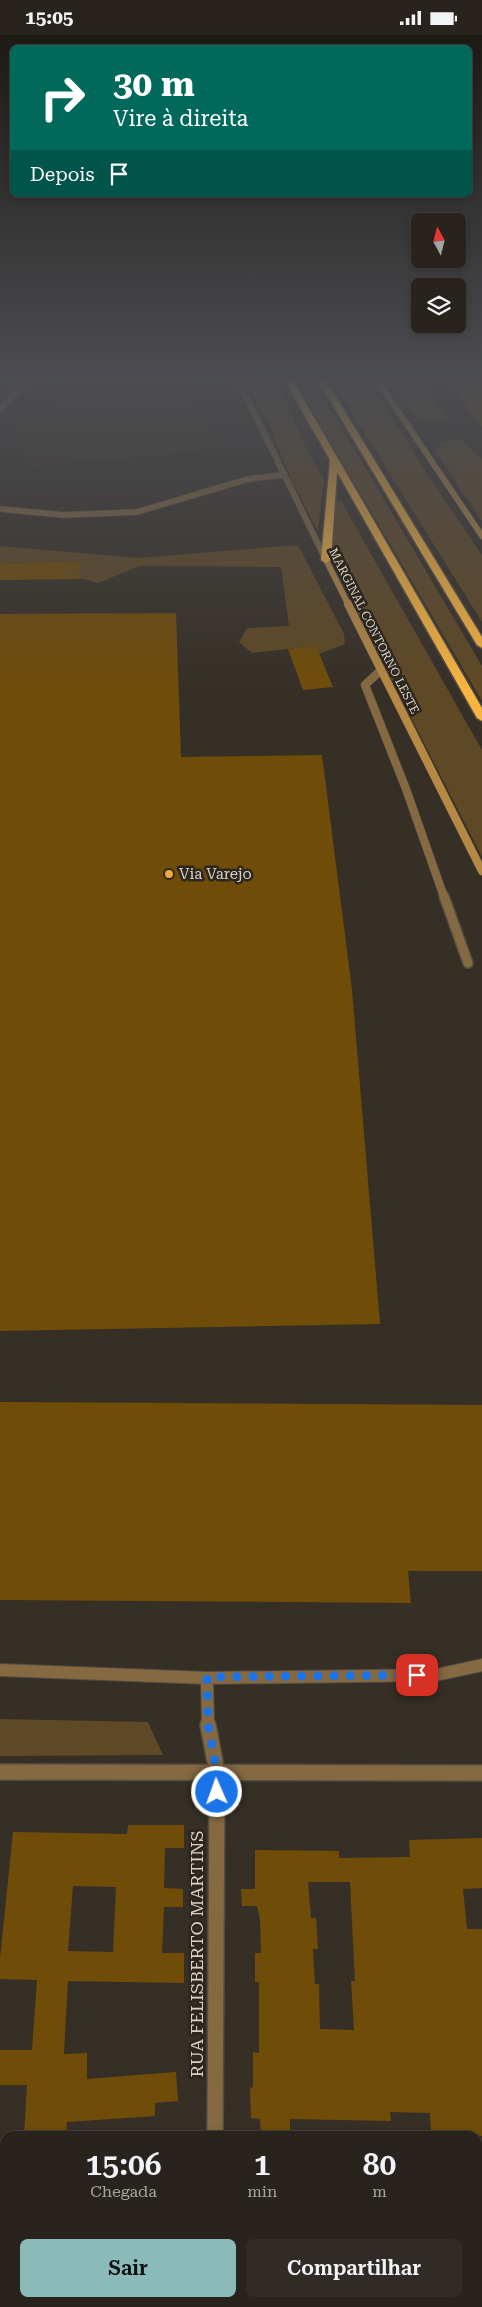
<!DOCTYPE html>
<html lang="pt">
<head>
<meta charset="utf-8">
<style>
	body { margin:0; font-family:"Roboto Serif",serif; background:#302b25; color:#f1f3f6; height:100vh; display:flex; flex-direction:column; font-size:19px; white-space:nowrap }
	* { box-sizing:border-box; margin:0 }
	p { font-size:16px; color:#a5a4a3 }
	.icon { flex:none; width:28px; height:28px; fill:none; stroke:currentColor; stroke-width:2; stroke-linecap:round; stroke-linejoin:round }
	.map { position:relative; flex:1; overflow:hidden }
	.sheet { position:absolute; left:0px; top:2096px; width:482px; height:176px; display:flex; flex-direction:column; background:#28231c; border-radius:15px 15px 0 0; box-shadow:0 2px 8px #0003,0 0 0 1px #44403b }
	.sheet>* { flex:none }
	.top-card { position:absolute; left:10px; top:10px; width:462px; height:152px; border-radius:8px; box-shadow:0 2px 8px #0003,0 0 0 1px #44403b; background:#00695c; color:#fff; overflow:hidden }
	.needle { width:32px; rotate:353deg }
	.fabs { position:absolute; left:411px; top:178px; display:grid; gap:10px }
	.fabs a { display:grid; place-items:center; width:55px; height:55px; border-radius:8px; background:#28231c; box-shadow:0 2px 8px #0003,0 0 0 1px #44403b; font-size:25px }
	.pin { position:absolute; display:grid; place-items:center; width:42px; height:42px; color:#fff; margin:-21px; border-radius:10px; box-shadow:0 2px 8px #0006 }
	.me { position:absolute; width:55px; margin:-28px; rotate:358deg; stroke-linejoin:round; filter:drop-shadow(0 0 4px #0008) }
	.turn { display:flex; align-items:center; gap:18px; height:105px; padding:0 20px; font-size:22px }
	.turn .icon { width:65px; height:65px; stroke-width:2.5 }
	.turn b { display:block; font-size:35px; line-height:42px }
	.then { display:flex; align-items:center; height:48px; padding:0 20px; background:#0003; gap:10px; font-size:19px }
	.eta { display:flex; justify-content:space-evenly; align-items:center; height:85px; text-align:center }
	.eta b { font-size:30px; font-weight:600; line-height:35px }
	.action { display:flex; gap:10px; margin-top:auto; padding:10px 20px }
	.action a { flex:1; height:58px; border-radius:8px; background:#8bbbb9; color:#111; font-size:20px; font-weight:600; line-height:58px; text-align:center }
	.action a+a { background:#302b25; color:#f1f3f6 }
	.status { display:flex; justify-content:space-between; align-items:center; height:35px; padding:0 25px; background:#28231c; direction:ltr }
	.status svg { height:14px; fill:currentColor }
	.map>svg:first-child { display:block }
	.built { fill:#3f3425 }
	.green { fill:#5f4825 }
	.building { fill:#704c09; fill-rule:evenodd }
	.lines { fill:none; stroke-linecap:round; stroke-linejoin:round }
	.lane-far4-casing { stroke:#534c44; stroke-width:7 }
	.lane-far3-casing { stroke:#534c44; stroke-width:9 }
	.lane-far2-casing { stroke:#534c44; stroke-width:12 }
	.lane-far1-casing { stroke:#534c44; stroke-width:14 }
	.lane-casing { stroke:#534c44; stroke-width:18 }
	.street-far1-casing { stroke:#534c44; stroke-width:7 }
	.street-casing { stroke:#534c44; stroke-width:18 }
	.secondary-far1-casing { stroke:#534c44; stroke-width:7 }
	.secondary-casing { stroke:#534c44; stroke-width:9 }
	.highway-casing { stroke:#534c44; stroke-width:3 }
	.lane-far4 { stroke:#856940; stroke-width:5.5 }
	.lane-far3 { stroke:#856940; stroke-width:8 }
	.lane-far2 { stroke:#856940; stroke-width:9 }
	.lane-far1 { stroke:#856940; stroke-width:12 }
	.lane { stroke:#856940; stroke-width:15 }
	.street-far1 { stroke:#856940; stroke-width:5.5 }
	.street { stroke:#856940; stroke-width:15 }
	.secondary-far1 { stroke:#b58844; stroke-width:5.5 }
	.secondary { stroke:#b58844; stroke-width:8 }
	.highway { fill:#fab541; fill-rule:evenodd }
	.route { stroke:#1a73e8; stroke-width:9; stroke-dasharray:0 16.2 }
	.poi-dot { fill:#eba939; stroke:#2c261c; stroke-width:2 }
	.labels { text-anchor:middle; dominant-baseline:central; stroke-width:5; stroke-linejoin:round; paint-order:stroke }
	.far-street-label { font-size:12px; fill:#d6d1cb; stroke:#2c261c }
	.poi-label { font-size:15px; fill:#d6d1cb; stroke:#2c261c; text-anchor:start }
	.near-street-label { font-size:18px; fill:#d6d1cb; stroke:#2c261c }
</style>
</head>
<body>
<div class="status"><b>15:05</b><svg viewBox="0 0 49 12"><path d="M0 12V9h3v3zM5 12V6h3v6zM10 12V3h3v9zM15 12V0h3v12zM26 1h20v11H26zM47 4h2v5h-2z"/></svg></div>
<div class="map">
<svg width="482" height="2272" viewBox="0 0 482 2272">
	<rect width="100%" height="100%" fill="#362f26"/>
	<path class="built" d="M182,339L216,414L28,432L17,392L62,388L50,350Z"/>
	<path class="green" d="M241,339H273L309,419L324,445L318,496L292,447L271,394Z
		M293,339H310L482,631V666L321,391Z
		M328,339H365L427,439L482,520V587Z
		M386,339H417L449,385H423L415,381Z
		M460,404L482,424V486L435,416L442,407Z
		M341,466L482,715V822L331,526L334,467Z
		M298,510L344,599L345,609L319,619L316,611L252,618L239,607L247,593L289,591L281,532L140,531L98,548L79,543L80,526L0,528V511L137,523Z
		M0,1684L148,1687L163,1720L0,1721Z"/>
	<path class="building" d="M482,340V392L446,343Z
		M81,526L79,544L0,545V528Z
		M176,578L181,722L322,720L352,955L380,1289L0,1296V579Z
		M316,611L333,652L303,655L288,614Z
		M0,1367L482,1370V1536H408L411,1568L0,1565Z
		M128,1790H184V1813H165L164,1853L183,1854V1872H164L162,1918H184V1948L68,1946L64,2019L87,2018V2044L176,2037L178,2066L155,2068V2081L67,2087L66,2101H24L27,2050H0V2015H32L37,1945L0,1944V1924L13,1797L127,1799ZM73,1851L116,1852L113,1917L68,1916Z
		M482,1803V1853L463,1854L467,1894H482V2101H431L430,2078L390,2077L391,2086L290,2084V2101H261L260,2084L251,2083L250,2052L253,2053V2017L259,2018V1947H255V1918H261L260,1884L257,1871H242L241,1854H255V1815L339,1816V1823L410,1822L409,1805ZM308,1847H350L355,1946H351L354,1995L320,1994L319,1949H315L313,1914H318L316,1883H311Z"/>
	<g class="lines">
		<defs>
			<path id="lane-far4" d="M0,374L23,351L54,339
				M0,474L64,480L137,477L248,444L284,440"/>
			<path id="lane-far3" d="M381,635L365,650L406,754L444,862"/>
			<path id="lane-far2" d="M444,861L468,928"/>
			<path id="lane-far1" d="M0,1635L207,1643L436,1640L482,1630
				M207,1643L208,1691"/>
			<path id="lane" d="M208,1690L217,1737"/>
			<path id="street-far1" d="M235,339L326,525"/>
			<path id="street" d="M0,1737L482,1738
				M215,2101L217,1737
				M214,2268V2272"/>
			<path id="secondary-far1" d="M373,339L482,501
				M326,525L349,571"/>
			<path id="secondary" d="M348,569L482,836"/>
			<path id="highway" d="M281,339H289L482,673V686L477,683L337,437L331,525L326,528L321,525L330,425Z
				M314,339H322L482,602V613L477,610Z"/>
		</defs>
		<use href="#lane-far4" class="lane-far4-casing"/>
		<use href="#lane-far3" class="lane-far3-casing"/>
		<use href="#lane-far2" class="lane-far2-casing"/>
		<use href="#lane-far1" class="lane-far1-casing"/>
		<use href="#lane" class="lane-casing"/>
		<use href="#street-far1" class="street-far1-casing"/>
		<use href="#street" class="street-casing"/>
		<use href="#secondary-far1" class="secondary-far1-casing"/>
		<use href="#secondary" class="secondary-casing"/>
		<use href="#highway" class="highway-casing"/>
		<use href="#lane-far4" class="lane-far4"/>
		<use href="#lane-far3" class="lane-far3"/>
		<use href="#lane-far2" class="lane-far2"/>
		<use href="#lane-far1" class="lane-far1"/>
		<use href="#lane" class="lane"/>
		<use href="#street-far1" class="street-far1"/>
		<use href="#street" class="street"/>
		<use href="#secondary-far1" class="secondary-far1"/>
		<use href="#secondary" class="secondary"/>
		<use href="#highway" class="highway"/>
	</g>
	<linearGradient id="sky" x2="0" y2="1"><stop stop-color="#1e1a15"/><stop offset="0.52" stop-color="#4c4d52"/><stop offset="1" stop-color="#4c4d52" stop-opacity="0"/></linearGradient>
	<rect width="482" height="657" fill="url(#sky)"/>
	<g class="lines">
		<path class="route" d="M217,1757V1737L208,1690L207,1642L417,1640"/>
	</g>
	<circle class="poi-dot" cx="169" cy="839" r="5"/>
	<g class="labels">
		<g class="far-street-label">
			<text transform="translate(374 596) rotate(63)">MARGINAL CONTORNO LESTE</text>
		</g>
		<g class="poi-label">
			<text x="179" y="839">Via Varejo</text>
		</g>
		<g class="near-street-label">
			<text transform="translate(196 1919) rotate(-90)">RUA FELISBERTO MARTINS</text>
		</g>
	</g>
</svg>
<div class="fabs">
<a><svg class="needle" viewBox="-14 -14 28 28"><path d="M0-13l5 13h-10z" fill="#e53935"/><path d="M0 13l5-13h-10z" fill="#a5a4a3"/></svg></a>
<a><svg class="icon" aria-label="layers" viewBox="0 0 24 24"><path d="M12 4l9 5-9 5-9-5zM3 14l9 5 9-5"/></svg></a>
</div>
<div class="pin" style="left:417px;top:1640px;background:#d93025"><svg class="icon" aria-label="arrive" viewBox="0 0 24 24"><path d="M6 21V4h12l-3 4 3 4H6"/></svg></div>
<svg class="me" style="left:217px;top:1757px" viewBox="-20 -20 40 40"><circle r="17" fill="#1a73e8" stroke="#fff" stroke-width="3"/><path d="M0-11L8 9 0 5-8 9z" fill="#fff"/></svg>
<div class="top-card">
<div class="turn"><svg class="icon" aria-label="right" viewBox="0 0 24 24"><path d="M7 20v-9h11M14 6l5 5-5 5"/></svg><div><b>30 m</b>Vire à direita</div></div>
<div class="then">Depois<svg class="icon" aria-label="arrive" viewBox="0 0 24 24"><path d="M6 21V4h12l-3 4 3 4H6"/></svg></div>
</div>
<section class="sheet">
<div class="eta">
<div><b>15:06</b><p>Chegada</p></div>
<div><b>1</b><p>min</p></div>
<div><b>80</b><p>m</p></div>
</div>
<div class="action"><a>Sair</a><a>Compartilhar</a></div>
</section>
</div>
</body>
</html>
